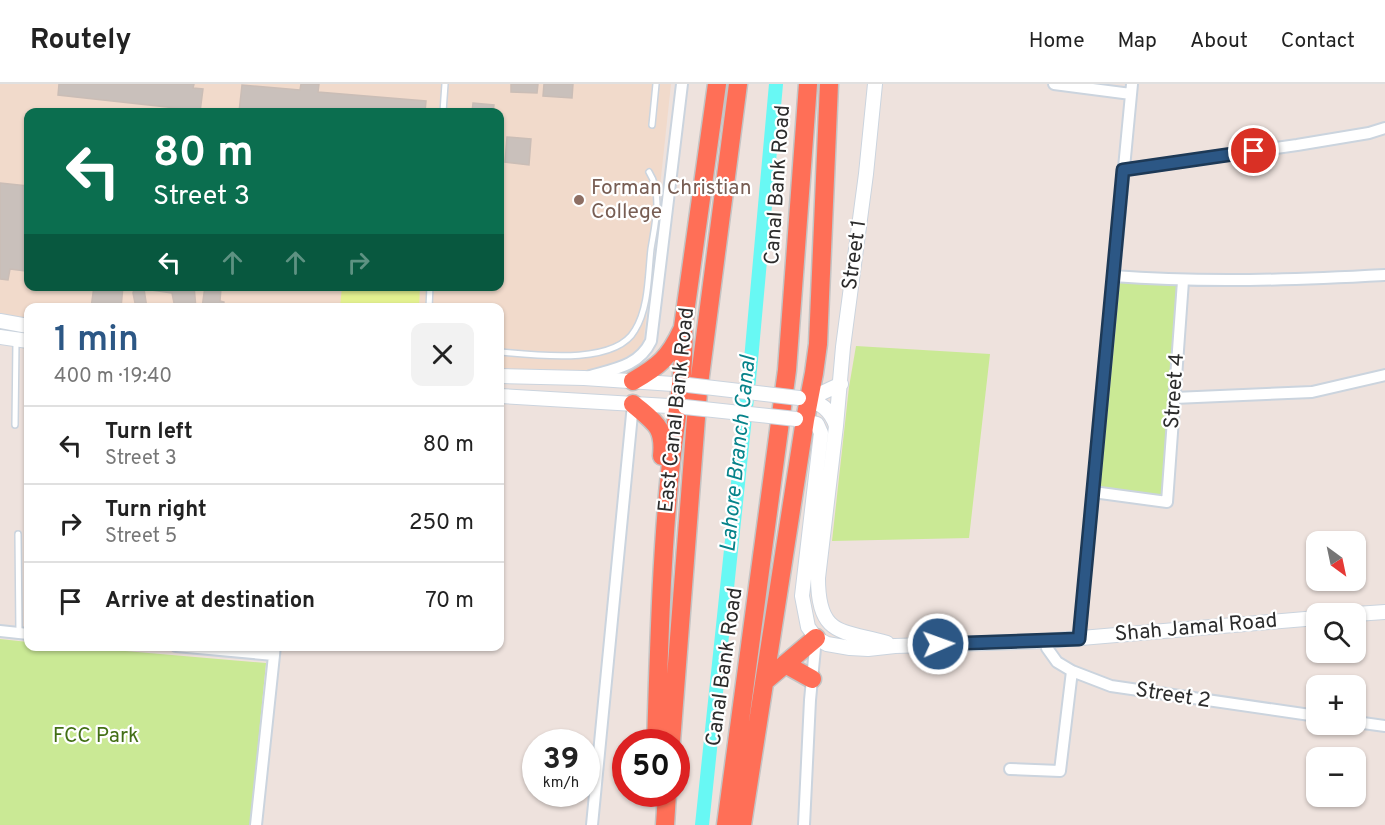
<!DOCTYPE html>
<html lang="en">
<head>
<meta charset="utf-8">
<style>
	body { margin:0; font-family:Overpass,sans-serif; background:#f2f2f2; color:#222; height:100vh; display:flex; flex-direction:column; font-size:22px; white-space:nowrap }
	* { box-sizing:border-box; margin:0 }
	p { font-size:20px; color:#767676 }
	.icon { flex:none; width:33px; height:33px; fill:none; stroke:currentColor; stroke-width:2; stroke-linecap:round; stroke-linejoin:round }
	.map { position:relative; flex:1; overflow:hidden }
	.panel { position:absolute; left:24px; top:219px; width:480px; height:348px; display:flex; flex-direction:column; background:#fff; border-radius:12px; box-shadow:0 2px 4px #0004 }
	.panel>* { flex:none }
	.hud { position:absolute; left:24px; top:24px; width:480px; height:183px; border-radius:12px; box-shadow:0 2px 4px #0004; background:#0b6e4f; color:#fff; overflow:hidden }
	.needle { width:39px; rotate:147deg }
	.tools { position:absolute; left:1306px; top:447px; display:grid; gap:12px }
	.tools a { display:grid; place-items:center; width:60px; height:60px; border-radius:12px; background:#fff; box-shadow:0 2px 4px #0004; font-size:30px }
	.speed { position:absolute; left:522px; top:645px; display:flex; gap:12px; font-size:30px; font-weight:700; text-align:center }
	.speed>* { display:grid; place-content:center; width:78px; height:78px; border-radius:50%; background:#fff; box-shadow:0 2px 4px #0004; line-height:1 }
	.speed small { font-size:15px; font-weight:400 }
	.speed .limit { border:9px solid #d22; background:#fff; color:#111 }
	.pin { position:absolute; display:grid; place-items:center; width:51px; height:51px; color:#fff; margin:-26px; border:3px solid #fff; border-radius:50%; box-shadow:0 2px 6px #0007 }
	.me { position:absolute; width:66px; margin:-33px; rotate:88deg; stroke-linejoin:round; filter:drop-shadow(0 0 4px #0008) }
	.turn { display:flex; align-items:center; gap:21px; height:126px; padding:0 30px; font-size:27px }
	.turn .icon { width:78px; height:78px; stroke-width:2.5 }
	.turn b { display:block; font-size:42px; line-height:51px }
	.lanes { display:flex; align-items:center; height:57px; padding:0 30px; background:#0003; justify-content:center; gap:30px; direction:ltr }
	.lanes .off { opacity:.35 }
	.round { display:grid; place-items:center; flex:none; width:63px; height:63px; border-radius:12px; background:#f2f2f2 }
	.overview { display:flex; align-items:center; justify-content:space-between; height:102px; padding:0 30px }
	h1 { font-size:36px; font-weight:600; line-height:45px; color:#2c5785 }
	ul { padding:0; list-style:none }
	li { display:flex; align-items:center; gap:18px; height:78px; padding:0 30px; border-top:2px solid #e0e0e0 }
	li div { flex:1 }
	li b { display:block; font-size:22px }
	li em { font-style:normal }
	header { display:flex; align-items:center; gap:36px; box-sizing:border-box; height:84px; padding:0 30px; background:#fff; border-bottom:2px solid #e0e0e0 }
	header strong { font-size:28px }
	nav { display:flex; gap:33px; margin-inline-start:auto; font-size:21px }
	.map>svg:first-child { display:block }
	.education { fill:#f1dacb; fill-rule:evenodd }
	.green { fill:#cae995 }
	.pitch { fill:#e4f190 }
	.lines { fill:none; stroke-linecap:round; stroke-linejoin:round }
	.canal { stroke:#68f8f4; stroke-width:14 }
	.building { fill:#c9c0bb; stroke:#cabdb6; stroke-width:1.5 }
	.lane-casing { stroke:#cbd4de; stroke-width:8 }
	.street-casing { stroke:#cbd4de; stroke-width:14 }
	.secondary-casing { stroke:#cbd4de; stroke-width:16 }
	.highway-casing { stroke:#c4c4c4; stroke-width:21 }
	.lane { stroke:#fff; stroke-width:5 }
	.street { stroke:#fff; stroke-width:10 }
	.secondary { stroke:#fff; stroke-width:14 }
	.highway { stroke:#ff6f57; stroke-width:18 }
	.secondary-bridge-casing { stroke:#cbd4de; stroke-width:16; stroke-linecap:butt }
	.secondary-bridge { stroke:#fff; stroke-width:14 }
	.route-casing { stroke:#1d3956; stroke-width:15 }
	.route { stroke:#2c5785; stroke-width:10 }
	.education-dot { fill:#8d6e63; stroke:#fff; stroke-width:2 }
	.labels { text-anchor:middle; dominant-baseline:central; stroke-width:4.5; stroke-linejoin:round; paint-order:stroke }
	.street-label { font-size:21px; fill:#2c2c2c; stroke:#fff }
	.education-label { font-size:21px; fill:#785e54; stroke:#fff; text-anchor:start }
	.park-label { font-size:21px; fill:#426f15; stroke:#fff }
	.water-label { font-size:22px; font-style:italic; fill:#06838a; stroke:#fff }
</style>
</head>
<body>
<header>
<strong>Routely</strong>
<nav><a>Home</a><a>Map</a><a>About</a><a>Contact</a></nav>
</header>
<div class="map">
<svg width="1385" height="741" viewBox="0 0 1385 741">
	<rect width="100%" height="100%" fill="#eee2dd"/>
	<path class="education" d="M0,0H671L639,299L500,287V224H28V249L0,246ZM28,28H500V202H28Z"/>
	<path class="green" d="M1113,192L1183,197L1167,418L1093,408Z
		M856,262L990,270L969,454L832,457L849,303Z
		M0,555L28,558V562L79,563L266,579L250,741H0Z"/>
	<path class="pitch" d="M342,203H420L419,223H340Z"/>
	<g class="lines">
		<path class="canal" d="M702,741L751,276L776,0"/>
	</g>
	<path class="building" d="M59,0H194L193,4L203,5L200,28H194V26L58,11Z
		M301,0H319L318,8L426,17L425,28H239L242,1L300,6Z
		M511,0H538L537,9L511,8Z
		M544,0H573L572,14L543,12Z
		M473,19L494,21L493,28H472Z
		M507,53L531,55L529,81L505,78Z
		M0,99L28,102V155L25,187L10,185L8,196L0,195Z
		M94,202H123L121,224H91Z
		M135,202H194L196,224H175L172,209L144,205L147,224H136L133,209Z
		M205,202L221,204L220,217L224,218L223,224H202Z"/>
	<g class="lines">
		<defs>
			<path id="lane" d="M443,28L445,0
				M652,41L656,0
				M429,224L430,202
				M500,268C534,271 615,282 635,246C649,223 648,191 651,165C655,140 663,110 649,88
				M15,341L16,257
				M18,450L19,549"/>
			<path id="street" d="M1054,0L1131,10
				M1123,86L1297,61L1369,49L1385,44
				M1113,192C1204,199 1294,196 1385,191
				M590,292C615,285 639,282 651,257L682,0
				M1174,314L1312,308L1385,291
				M1093,408L1167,418L1183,197
				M0,547L28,550
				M1079,555L1132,0
				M1046,557L1047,564L1057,578L1072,587L1111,602L1317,632
				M176,562L274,571
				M1356,638L1385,642
				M1010,685L1060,687L1072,587
				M256,741L275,562
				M592,741L633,320
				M804,741L810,616L816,554"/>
			<path id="secondary" d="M0,237L28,242
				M0,253L28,257
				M500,292L584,294L688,301
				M500,312L685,323
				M802,314C819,317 831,325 836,342L818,494C818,553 842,546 887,559
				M809,315L841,300
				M798,335L817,340L821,349L802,512L808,543L816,554L827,560L850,564L868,565L895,562L1046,557L1317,534
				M836,342L843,263L866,90L875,0
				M1356,530L1385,528"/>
			<path id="highway" d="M633,297C659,282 669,274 682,246
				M633,320C654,338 665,342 662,372
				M785,580L812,595
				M765,597L816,554
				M656,658C659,569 661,478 670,389C674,341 686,292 683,243L717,0
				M671,658L698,308L738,0
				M665,741L667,710
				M726,741L787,286L808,0
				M742,741L805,336L814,289L818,260L829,0"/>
		</defs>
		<use href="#lane" class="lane-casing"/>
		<use href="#street" class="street-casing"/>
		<use href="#secondary" class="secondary-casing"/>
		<use href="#highway" class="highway-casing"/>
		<use href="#lane" class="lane"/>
		<use href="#street" class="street"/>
		<use href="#secondary" class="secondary"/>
		<use href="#highway" class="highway"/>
		<defs>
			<path id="secondary-bridge" d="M688,301L799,314
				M685,323L796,335"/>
		</defs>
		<use href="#secondary-bridge" class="secondary-bridge-casing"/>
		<use href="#secondary-bridge" class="secondary-bridge"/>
	</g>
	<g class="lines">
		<defs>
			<path id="route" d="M938,560L1079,555L1123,86L1254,67"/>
		</defs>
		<use href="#route" class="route-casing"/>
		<use href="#route" class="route"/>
	</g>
	<circle class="education-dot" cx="579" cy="116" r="6"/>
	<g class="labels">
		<g class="street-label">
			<text transform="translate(778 101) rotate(-86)">Canal Bank Road</text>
			<text transform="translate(855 171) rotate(-82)">Street 1</text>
			<text transform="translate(1175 307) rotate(-86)">Street 4</text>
			<text transform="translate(677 326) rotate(-84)">East Canal Bank Road</text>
			<text transform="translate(1196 544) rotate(-5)">Shah Jamal Road</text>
			<text transform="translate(725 583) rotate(-82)">Canal Bank Road</text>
			<text transform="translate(1173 612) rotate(9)">Street 2</text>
		</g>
		<g class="education-label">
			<text x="591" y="104">Forman Christian<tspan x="591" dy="24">College</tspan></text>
		</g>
		<g class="park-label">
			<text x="96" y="652">FCC Park</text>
		</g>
		<g class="water-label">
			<text transform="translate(739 370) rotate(-84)">Lahore Branch Canal</text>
		</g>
	</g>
</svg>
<div class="tools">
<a><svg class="needle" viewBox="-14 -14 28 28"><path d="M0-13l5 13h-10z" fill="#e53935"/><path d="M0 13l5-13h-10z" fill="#767676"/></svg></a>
<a><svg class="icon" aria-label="search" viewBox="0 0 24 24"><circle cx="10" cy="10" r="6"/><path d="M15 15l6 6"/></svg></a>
<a>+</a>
<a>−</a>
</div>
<div class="speed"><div>39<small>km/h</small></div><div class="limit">50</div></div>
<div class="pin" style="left:1254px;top:67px;background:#d93025"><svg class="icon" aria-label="arrive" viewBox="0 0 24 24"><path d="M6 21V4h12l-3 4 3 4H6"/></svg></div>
<svg class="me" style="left:938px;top:560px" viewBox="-20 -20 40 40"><circle r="17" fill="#2c5785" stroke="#fff" stroke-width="3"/><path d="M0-11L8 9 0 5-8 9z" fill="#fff"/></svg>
<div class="hud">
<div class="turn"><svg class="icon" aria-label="left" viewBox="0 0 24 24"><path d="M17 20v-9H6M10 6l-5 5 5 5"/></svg><div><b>80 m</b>Street 3</div></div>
<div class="lanes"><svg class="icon" aria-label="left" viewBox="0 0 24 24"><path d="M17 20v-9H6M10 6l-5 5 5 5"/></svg><svg class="icon off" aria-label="ahead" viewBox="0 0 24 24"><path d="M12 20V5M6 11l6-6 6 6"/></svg><svg class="icon off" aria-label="ahead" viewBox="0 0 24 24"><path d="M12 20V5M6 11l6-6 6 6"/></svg><svg class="icon off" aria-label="right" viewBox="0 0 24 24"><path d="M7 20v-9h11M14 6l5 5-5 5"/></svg></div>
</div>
<section class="panel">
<div class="overview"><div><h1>1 min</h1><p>400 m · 19:40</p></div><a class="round"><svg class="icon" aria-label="close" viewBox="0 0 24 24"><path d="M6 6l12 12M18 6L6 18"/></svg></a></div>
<ul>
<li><svg class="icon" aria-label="left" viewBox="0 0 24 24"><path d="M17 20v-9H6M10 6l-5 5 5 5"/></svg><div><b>Turn left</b><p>Street 3</p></div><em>80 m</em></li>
<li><svg class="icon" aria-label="right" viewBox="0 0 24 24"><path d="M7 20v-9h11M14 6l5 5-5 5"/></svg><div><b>Turn right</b><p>Street 5</p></div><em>250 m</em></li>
<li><svg class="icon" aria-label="arrive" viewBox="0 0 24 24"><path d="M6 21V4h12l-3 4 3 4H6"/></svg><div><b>Arrive at destination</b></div><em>70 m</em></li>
</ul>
</section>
</div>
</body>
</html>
